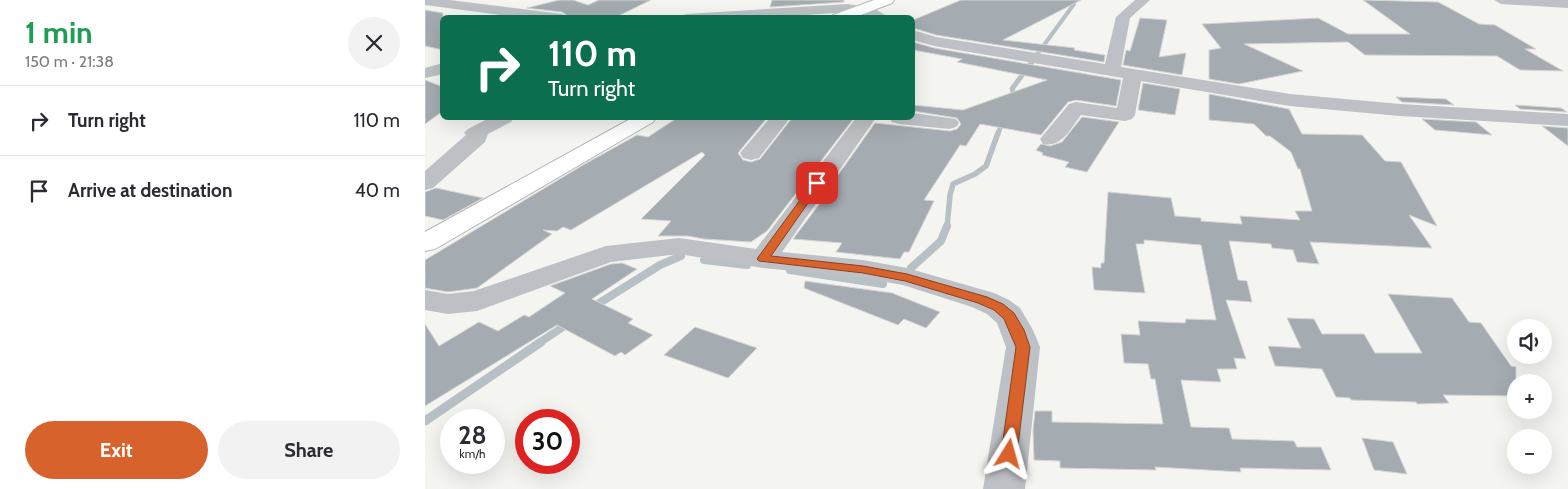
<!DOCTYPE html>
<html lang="en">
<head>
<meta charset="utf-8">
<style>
	body { margin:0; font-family:Cabin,sans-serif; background:#f2f2f3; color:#2b2b33; height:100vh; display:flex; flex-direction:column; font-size:19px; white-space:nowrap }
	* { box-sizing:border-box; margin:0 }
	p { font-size:16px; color:#7c7c81 }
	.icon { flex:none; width:28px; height:28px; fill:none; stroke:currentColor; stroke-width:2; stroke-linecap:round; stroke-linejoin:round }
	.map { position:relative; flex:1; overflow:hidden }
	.panel { display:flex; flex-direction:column; background:#fff; width:425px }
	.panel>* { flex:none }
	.banner { position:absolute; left:15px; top:15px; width:475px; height:105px; border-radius:8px; box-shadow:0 5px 20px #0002; background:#0b6e4f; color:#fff; overflow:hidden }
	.tools { position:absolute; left:1082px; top:319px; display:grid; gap:10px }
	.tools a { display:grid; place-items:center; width:45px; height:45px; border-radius:50%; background:#fff; box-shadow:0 5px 20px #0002; font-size:25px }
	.speed { position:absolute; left:15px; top:409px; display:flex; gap:10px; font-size:25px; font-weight:700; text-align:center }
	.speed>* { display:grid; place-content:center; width:65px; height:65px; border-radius:50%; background:#fff; box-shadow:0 5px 20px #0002; line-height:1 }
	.speed small { font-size:12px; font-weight:400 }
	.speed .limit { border:8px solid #d22; background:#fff; color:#111 }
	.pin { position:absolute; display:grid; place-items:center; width:42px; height:42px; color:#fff; margin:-21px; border-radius:10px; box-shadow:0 2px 8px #0006 }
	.me { position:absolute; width:55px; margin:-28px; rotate:8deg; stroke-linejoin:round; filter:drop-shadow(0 0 4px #0008) }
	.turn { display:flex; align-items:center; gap:18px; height:105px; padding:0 25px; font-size:22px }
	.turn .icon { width:65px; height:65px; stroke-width:2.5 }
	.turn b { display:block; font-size:35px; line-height:42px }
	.round { display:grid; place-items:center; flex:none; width:52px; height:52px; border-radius:26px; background:#f2f2f3 }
	.headline { display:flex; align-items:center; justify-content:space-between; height:85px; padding:0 25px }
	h1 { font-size:30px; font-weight:700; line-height:38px; color:#1e9e55 }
	.primary-button { display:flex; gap:10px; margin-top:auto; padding:10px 25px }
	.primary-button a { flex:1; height:58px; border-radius:30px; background:#d8622c; color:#fff; font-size:20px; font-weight:700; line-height:58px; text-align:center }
	.primary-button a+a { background:#f2f2f3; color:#2b2b33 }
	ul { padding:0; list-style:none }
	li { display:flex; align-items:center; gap:15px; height:70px; padding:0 25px; border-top:1px solid #e1e1e2 }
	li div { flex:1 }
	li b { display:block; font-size:19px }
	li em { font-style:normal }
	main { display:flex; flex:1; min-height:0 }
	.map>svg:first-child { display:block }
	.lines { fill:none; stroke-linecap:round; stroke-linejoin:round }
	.stream-far4 { stroke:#b6c0c5; stroke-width:4 }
	.stream-far3 { stroke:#b6c0c5; stroke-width:5 }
	.stream-far2 { stroke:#b6c0c5; stroke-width:5.5 }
	.stream-far1 { stroke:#b6c0c5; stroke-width:8 }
	.stream { stroke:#b6c0c5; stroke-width:9 }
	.building { fill:#a4abb1; stroke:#d5d5d3 }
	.secondary-casing { stroke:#b2b6ba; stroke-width:2 }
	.street { fill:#bdc0c4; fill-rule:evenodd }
	.secondary { fill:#fff; fill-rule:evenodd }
	.route { fill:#d8622c; stroke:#8c401d }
</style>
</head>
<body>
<main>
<section class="panel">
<div class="headline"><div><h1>1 min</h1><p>150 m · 21:38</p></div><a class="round"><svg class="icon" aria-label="close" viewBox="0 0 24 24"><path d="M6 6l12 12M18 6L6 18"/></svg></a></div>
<ul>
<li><svg class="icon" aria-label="right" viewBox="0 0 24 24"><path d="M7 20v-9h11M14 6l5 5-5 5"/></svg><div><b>Turn right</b></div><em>110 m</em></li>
<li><svg class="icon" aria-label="arrive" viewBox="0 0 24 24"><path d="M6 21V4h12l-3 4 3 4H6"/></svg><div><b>Arrive at destination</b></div><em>40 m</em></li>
</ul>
<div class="primary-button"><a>Exit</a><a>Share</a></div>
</section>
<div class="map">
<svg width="1143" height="489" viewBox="0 0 1143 489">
	<rect width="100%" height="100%" fill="#f4f4f0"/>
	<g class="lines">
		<path class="stream-far4" d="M608,60L649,4L647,0"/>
		<path class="stream-far3" d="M587,101L590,96L587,89L609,59
			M573,134L578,119"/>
		<path class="stream-far2" d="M522,227L525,195L528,184L550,174L561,166L573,133"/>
		<path class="stream-far1" d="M279,260L322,265
			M486,268L516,241L522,226
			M365,270L458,284
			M168,307L235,265L256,256
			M114,343L144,323"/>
		<path class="stream" d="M0,421L116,342"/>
	</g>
	<path class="building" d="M134,0H148L163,5L174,0H226L189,18H146L137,12L102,8Z
		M347,0H419V2L345,7Z
		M536,0H656L578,40L650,48L649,50L680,55L679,62L511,35L488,28V20Z
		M938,0L1013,2L1054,24L1070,25L1111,49H1100L1138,71L1095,70L1072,56L940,55L923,42L819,44L878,71L814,84L784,79V50L796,48L777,24L893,18L923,34H985Z
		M0,10L18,13V50L0,46Z
		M715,18L742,20L734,57L761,53L757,75L698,65L701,50L705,51Z
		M488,42L509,48L696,80L691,106L651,100L643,102L616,135L555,124L541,146L535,145L499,200L509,201L484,252H479L475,259L411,252L417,243L368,239L405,190L403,189L450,123L525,131L532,129L536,124L532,118L488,111V105L538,110L622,80L532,62L537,59L488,50Z
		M0,80L18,87V111L0,124Z
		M718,83L755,89L750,115L713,110Z
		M784,94L864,109L877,134L937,135L960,161L976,162L1012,226L984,215L1007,248L885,242L894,264L872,262L868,250L847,248L846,244L804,241L813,280L822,281L827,302L801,300L821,359L809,358L812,369H792L796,382L756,380L766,427L804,428L807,439L869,441L872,447H896L906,470L815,468L816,472L730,467L731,470L635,468V461L609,460L608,430L610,411H627V422L738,424L730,379H726L723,364L699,363L696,334L715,335L713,321L760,323L761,319L791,320L776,245L719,240V244H711L720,293L669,290L667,267L676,268V263H679L683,192L746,198L750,216L776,218V221L817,224L815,216L875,220L870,211H887L875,169H873L866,152L845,136H841L829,124L784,120Z
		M971,97L1021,99L1029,105L977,102Z
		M1090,105L1136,108L1142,112L1095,109Z
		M657,117L694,122L662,172L640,167L644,162L617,155L618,153L611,150L616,144L625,146L637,142Z
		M252,118H342L313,153L318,160L326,162L335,159L367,118H429L342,231L326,242L279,239L263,236H233L246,221L216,219L280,155L277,152L146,230L138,227L132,231L118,230L127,234L52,288L23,292L0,288V260L158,165L212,135L223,137Z
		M997,119L1051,122L1067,135L1010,130Z
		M1117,126L1143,128V146Z
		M11,188L58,198L18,220L0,216V192Z
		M197,263L212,269L167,299L208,319L203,323L228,335L200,355L196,352L190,356L132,325L0,406V324L14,346L54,322L73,331L99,315L104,317L140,293L125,286L186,264Z
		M380,281L467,293L515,312L501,328L479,319L473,325L379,288Z
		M963,294L1027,298L1044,322L1056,323L1086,366L1091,367V396L1018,395L1024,403L992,404L991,402L926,400L925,398L911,397L897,369L850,366L843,346L876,348L862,318L889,319L897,334H939L950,353H997Z
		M270,327L332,348L303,378L239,355Z
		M937,438L968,442L982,474L949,470Z"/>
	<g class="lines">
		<defs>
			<path id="secondary" d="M449,0H469L467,3L428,18H406L408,15Z
				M207,118H231L228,122L10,249L0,251V232Z"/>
		</defs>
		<use href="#secondary" class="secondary-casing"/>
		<path class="street" d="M0,0H25L137,14L144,18H99L0,5Z
			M710,0H725L705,18L696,67L865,94L975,104L1143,114V126L975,116L865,106L716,81L710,115L707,119L700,121L656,115C646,128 637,148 618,144L615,139L644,104L651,102L692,108L698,78L509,46L488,40V30L511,37L680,64L691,17Z
			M1069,0H1143V8L1076,4Z
			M423,4L450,9L465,18H445L423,12L338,18H254L261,14Z
			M18,63V74L0,78V68Z
			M488,113L531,119L534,123L531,127L524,129L474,124L467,122L464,118H488Z
			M64,118H89L86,122L63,134L60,142L8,188L0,190V171L41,135L39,133L43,129Z
			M345,118H365L334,158L326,160L318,158L315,153Z
			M431,118H451L357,252L438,260L482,268L569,293L584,300L595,308L608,330L615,347L600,489H558L581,347L572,323L562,314L547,307L478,285L438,278L338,268L254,254L186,262L52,311L23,314L0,310V290L23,294L49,291L181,246L254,238L331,249Z"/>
		<use href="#secondary" class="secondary"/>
	</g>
	<path class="route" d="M392,180L397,183L346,256L438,266L482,274L562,297L578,304L589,313L599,330L605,347L592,454L590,459L584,461L578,459L576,454L591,347L579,319L569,310L553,303L480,281L438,273L334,261L332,259L334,256L389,181Z"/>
</svg>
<div class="tools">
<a><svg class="icon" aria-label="sound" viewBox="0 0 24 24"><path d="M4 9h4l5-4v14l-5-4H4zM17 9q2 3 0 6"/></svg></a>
<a>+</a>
<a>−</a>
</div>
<div class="speed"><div>28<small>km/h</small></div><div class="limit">30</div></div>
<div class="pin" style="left:392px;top:183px;background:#d93025"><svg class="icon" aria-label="arrive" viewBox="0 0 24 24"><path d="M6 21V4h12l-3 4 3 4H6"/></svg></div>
<svg class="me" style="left:584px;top:454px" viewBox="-20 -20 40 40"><path d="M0-17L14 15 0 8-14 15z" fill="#d8622c" stroke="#fff" stroke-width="4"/></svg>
<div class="banner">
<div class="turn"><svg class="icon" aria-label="right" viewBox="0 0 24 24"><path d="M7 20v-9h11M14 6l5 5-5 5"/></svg><div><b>110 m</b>Turn right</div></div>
</div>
</div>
</main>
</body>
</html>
